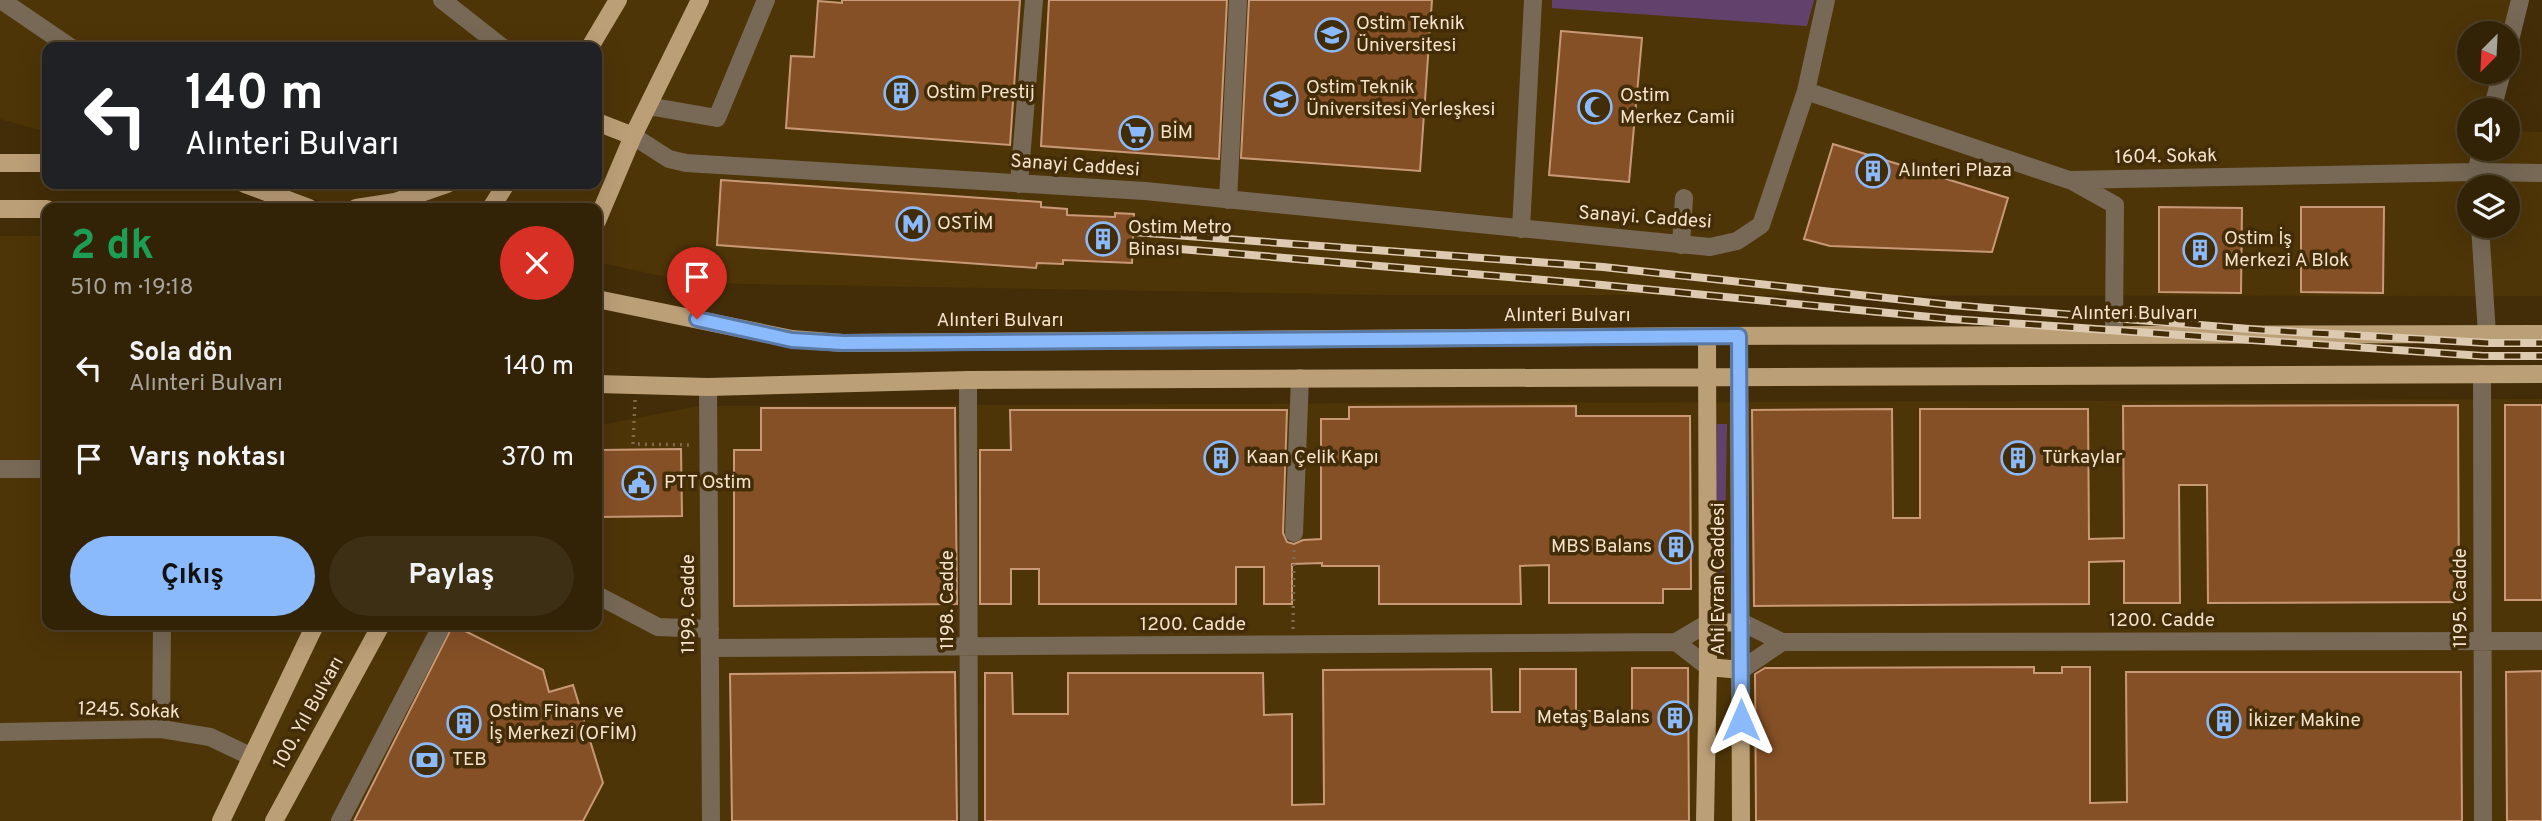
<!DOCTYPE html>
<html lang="tr">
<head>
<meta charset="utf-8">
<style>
	body { margin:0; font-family:Overpass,sans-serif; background:#3d2f14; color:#f1f3f6; height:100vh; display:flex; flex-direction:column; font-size:26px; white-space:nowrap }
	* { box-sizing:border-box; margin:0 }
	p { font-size:23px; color:#a8a49b }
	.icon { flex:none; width:38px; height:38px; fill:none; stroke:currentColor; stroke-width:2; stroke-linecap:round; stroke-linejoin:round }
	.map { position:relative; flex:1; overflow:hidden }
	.drawer { position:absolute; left:42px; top:203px; width:560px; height:427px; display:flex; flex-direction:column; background:#322206; border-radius:14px; box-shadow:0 7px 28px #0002,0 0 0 2px #4d3f28 }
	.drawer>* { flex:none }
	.banner { position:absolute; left:42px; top:42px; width:560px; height:147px; border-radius:14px; box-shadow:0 7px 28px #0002,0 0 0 2px #4d3f28; background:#202124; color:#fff; overflow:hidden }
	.needle { width:46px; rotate:204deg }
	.tools { position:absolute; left:2457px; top:21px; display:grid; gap:14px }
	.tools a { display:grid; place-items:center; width:63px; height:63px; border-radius:50%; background:#322206; box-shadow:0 7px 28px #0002,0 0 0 2px #4d3f28; font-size:35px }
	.pin { position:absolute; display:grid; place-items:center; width:60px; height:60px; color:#fff; margin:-72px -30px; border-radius:50% 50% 50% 0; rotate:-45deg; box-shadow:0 0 7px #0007 }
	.pin .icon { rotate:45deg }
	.me { position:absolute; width:77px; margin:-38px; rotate:0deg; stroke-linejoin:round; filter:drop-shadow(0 0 5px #0008) }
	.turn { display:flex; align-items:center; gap:24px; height:147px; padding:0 28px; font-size:32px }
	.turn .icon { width:91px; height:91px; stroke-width:2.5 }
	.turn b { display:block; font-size:49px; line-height:60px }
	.round { display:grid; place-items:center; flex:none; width:74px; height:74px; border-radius:37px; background:#3d2f14 }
	.summary { display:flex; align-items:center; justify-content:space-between; height:119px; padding:0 28px }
	h1 { font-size:42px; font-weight:700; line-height:52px; color:#1e9e55 }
	.primary-button { display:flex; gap:14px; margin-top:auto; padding:14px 28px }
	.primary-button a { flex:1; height:80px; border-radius:42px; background:#8abafc; color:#111; font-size:28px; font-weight:700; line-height:80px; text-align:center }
	.primary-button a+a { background:#3d2f14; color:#f1f3f6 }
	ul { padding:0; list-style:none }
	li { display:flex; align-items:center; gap:21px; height:91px; padding:0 28px }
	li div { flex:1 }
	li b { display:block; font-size:26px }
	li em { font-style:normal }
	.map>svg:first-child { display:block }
	.built { fill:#4e3508; fill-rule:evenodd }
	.green { fill:#62426d }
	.building { fill:#855026; stroke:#c99977; stroke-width:2 }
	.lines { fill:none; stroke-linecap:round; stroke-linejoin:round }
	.path { stroke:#7f6a49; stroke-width:3.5; stroke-dasharray:2 5; stroke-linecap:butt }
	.minor { stroke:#776956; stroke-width:18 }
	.major { stroke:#bb9f77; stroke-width:18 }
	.rail-casing { stroke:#ddcab0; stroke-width:8 }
	.rail { stroke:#432d08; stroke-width:5; stroke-dasharray:16; stroke-linecap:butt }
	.route-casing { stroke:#5a79a4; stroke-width:18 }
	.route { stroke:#8abafc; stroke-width:12 }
	.labels { text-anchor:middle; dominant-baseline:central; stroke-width:7; stroke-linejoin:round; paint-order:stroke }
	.poi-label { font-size:19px; fill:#f5e3cb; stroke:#432d08; text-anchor:start }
	.street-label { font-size:19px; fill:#f5e3cb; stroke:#432d08 }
</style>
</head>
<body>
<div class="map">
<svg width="2542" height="821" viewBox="0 0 2542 821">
	<rect width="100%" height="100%" fill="#432d08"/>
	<path class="built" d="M0,0H2520L2508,33H2469V72H2502L2492,110H2469V149H2508V131L2542,132V296L1389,295L694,283L597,262V208H355L244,184H597V47H47V132L0,119ZM2469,187H2508V226H2469Z
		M0,236H47V625H597V426L698,406L2542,399V821H0Z"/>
	<path class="green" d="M1552,0H1814L1807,26L1552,8Z
		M1717,424H1727L1724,591H1714Z"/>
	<path class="building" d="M842,0H1020L1010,145L786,128L791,56L814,57L818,1L842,3Z
		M1049,0H1227L1219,159L1041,146Z
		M1249,0H1432L1420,171L1241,158Z
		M1561,31L1642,38L1629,182L1549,175Z
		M1833,144L2008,198L1992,252L1830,246L1804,239Z
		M721,180L1041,202V207L1067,209V215L1115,217V213L1134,214L1132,263L1063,260V264L1037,263L1036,268L717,245Z
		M2159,207L2242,208L2241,293L2159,292Z
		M2301,207H2384L2383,293L2301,292Z
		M2458,405L2459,602L2208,603L2207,485H2179L2180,603H2124V561L2089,562V604L1754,606L1752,410L1892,409L1893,518H1920V409H2088L2089,539L2124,538L2123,406Z
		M2505,405H2542V600H2505Z
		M1576,406V416H1690L1691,589H1663V603H1549V565L1520,566L1521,604H1379V566H1322V563L1292,564V604H1264V567H1236V604H1039V569H1011V604H980V450H1011L1010,410H1287L1283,533L1287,542L1294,544L1303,540L1321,539V419H1349V407Z
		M761,408H955L957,604L734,606V450H761Z
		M681,449L682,516L597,517V450Z
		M453,625L543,670L549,692L573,685L603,783L583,821H354Z
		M2034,667V673H2062V667H2090V803L2127,802L2126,672H2461L2462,821H1756L1755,674L1765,668Z
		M1632,668H1688L1689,821H985V673H1012L1013,714H1068V673H1263L1264,715L1292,714V805L1324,804L1323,670L1491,669L1492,712H1520V669H1576V711H1632Z
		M2542,671V821H2507L2506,672Z
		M955,672L957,821H732L730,674Z"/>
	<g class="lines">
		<path class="path" d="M635,400L633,444L693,445
			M1293,629L1294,549"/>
		<path class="minor" d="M1,0L70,47
			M442,0L502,47
			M2508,48L2520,0
			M1806,91L2069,180L2476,172L2542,173
			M648,106L717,118L766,0
			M2492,110L2502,72
			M633,136L669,159L686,163L1145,191L1710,247L1737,241L1761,225L1806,91L1826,0
			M2070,180L2115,205L2114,335
			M1019,184L1034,0
			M2477,187L2476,172L2482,149
			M1228,200L1238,0
			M2480,226L2487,334
			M1521,229L1533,0
			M1681,245L1684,198
			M2482,374L2483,821
			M968,380L969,821
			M708,387L711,821
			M0,469H47
			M1294,533L1300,378
			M597,595L658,627L710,629
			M1741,622L1782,642L2542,641
			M1676,642L1708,667
			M710,648L1676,642L1708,623
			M1741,670L1782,642
			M161,729L162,625
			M0,732L161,729L210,737L252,757
			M340,821L442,625"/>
		<path class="major" d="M590,47L618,0
			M597,122L633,136
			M0,163H47
			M245,184L309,208
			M356,208L395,202L447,184
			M491,208L506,184
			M0,209H47
			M597,221L633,136L700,0
			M597,299L792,339L843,343L1707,336L2542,334
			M1739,336L1741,821
			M597,384L708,387L968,380L2542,374
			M1708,623L1741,622
			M1708,667L1741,670
			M221,821L315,625
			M274,821L381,625
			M1705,821L1708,667L1707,336"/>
		<defs>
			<path id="rail" d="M1133,232L1603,267L1951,305L2262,330L2488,343H2542
				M1133,245L1602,285L1951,319L2483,356H2542"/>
		</defs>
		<use href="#rail" class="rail-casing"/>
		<use href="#rail" class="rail"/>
	</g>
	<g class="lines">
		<defs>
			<path id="route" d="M697,319L792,340L843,343L1739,336L1741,720"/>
		</defs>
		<use href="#route" class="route-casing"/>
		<use href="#route" class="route"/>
	</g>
	<defs>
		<symbol id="school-ring" viewBox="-11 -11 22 22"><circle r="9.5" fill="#432d08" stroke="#8abafc" stroke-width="1.5"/><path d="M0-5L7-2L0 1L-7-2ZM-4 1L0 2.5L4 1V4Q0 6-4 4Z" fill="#8abafc"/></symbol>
		<symbol id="building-ring" viewBox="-11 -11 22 22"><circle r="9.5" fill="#432d08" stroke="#8abafc" stroke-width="1.5"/><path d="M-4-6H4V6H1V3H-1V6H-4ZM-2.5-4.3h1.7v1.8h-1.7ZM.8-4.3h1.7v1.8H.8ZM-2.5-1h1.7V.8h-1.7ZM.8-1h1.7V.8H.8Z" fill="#8abafc"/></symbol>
		<symbol id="university-ring" viewBox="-11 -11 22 22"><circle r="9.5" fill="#432d08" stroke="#8abafc" stroke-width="1.5"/><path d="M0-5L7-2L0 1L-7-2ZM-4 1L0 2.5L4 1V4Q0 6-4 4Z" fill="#8abafc"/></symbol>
		<symbol id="mosque-ring" viewBox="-11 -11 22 22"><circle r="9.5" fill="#432d08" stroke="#8abafc" stroke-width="1.5"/><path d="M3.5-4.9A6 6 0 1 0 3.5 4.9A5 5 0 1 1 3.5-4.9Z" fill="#8abafc"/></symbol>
		<symbol id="supermarket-ring" viewBox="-11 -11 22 22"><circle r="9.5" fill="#432d08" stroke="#8abafc" stroke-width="1.5"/><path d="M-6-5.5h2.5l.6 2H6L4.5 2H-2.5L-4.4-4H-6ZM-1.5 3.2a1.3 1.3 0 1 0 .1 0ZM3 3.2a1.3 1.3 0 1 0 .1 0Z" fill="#8abafc"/></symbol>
		<symbol id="metro-ring" viewBox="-11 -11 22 22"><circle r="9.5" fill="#432d08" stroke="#8abafc" stroke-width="1.5"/><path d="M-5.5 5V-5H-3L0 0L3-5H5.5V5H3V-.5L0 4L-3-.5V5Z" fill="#8abafc"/></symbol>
		<symbol id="civic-ring" viewBox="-11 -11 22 22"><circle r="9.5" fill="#432d08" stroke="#8abafc" stroke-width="1.5"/><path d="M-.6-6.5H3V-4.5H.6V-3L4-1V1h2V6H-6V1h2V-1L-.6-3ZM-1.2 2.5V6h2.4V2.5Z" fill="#8abafc"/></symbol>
		<symbol id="bank-ring" viewBox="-11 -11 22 22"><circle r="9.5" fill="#432d08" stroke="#8abafc" stroke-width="1.5"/><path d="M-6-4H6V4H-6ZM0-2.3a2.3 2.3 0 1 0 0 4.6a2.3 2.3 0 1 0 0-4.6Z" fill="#8abafc"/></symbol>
	</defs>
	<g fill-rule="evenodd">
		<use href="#school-ring" x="1313" y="16" width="38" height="38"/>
		<use href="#building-ring" x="882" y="74" width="38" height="38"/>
		<use href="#university-ring" x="1262" y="80" width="38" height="38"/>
		<use href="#mosque-ring" x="1576" y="88" width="38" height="38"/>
		<use href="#supermarket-ring" x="1117" y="114" width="38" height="38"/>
		<use href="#building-ring" x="1854" y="152" width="38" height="38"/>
		<use href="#metro-ring" x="894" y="205" width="38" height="38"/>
		<use href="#building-ring" x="1084" y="220" width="38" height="38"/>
		<use href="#building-ring" x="2181" y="231" width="38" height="38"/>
		<use href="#building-ring" x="1202" y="439" width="38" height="38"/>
		<use href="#building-ring" x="1999" y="439" width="38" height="38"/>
		<use href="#civic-ring" x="620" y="464" width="38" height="38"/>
		<use href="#building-ring" x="1657" y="528" width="38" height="38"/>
		<use href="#building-ring" x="1656" y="699" width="38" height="38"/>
		<use href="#building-ring" x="2205" y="702" width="38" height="38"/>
		<use href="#building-ring" x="445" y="704" width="38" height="38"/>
		<use href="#bank-ring" x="408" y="741" width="38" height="38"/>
	</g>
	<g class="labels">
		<g class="poi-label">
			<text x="1356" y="24">Ostim Teknik<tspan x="1356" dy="22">Üniversitesi</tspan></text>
			<text x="1306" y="88">Ostim Teknik<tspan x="1306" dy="22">Üniversitesi Yerleşkesi</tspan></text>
			<text x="926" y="93">Ostim Prestij</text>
			<text x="1620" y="96">Ostim<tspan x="1620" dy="22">Merkez Camii</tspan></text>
			<text x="1160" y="133">BİM</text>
			<text x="1898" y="171">Alınteri Plaza</text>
			<text x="937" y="224">OSTİM</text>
			<text x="1128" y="228">Ostim Metro<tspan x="1128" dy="22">Binası</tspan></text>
			<text x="2224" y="239">Ostim İş<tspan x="2224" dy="22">Merkezi A Blok</tspan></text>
			<text x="1246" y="458">Kaan Çelik Kapı</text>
			<text x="2042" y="458">Türkaylar</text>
			<text x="664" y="483">PTT Ostim</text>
			<text x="1652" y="547" text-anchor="end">MBS Balans</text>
			<text x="489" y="712">Ostim Finans ve<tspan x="489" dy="22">İş Merkezi (OFİM)</tspan></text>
			<text x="1650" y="718" text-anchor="end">Metaş Balans</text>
			<text x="2248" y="721">İkizer Makine</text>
			<text x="452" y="760">TEB</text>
		</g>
		<g class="street-label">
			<text transform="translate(2166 157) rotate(-1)">1604. Sokak</text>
			<text transform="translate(1075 166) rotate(4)">Sanayi Caddesi</text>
			<text transform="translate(1645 218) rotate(4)">Sanayi. Caddesi</text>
			<text x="2134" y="314">Alınteri Bulvarı</text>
			<text x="1567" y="316">Alınteri Bulvarı</text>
			<text x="1000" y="321">Alınteri Bulvarı</text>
			<text transform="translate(1719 579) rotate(-90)">Ahi Evran Caddesi</text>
			<text transform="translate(2461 598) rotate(-90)">1195. Cadde</text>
			<text transform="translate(948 600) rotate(-90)">1198. Cadde</text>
			<text transform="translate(689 604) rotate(-90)">1199. Cadde</text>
			<text x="2162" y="621">1200. Cadde</text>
			<text x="1193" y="625">1200. Cadde</text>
			<text transform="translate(129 711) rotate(2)">1245. Sokak</text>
			<text transform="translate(309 713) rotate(-61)">100. Yıl Bulvarı</text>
		</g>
	</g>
</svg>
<div class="tools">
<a><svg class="needle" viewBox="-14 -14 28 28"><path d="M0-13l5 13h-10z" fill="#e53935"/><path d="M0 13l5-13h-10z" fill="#a8a49b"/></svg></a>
<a><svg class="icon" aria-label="sound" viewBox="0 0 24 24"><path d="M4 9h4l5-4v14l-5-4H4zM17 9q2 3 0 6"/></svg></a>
<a><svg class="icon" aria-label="layers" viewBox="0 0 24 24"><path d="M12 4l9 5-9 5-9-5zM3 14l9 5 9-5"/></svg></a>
</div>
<div class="pin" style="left:697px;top:319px;background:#d93025"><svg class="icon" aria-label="arrive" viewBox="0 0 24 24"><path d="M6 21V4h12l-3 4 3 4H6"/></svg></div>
<svg class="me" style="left:1741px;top:720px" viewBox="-20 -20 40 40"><path d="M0-17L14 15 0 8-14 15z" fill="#8abafc" stroke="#fff" stroke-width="4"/></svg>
<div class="banner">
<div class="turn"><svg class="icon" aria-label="left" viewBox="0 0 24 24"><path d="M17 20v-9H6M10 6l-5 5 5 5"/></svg><div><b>140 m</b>Alınteri Bulvarı</div></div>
</div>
<section class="drawer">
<div class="summary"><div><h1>2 dk</h1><p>510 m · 19:18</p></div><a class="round" style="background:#d93025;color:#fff"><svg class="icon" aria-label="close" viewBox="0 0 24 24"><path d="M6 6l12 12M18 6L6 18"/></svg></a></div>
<ul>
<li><svg class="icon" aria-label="left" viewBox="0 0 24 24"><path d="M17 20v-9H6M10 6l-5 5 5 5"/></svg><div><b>Sola dön</b><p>Alınteri Bulvarı</p></div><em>140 m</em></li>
<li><svg class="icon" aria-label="arrive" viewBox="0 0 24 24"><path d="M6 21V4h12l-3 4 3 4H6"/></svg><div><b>Varış noktası</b></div><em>370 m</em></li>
</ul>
<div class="primary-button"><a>Çıkış</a><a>Paylaş</a></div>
</section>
</div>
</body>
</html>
